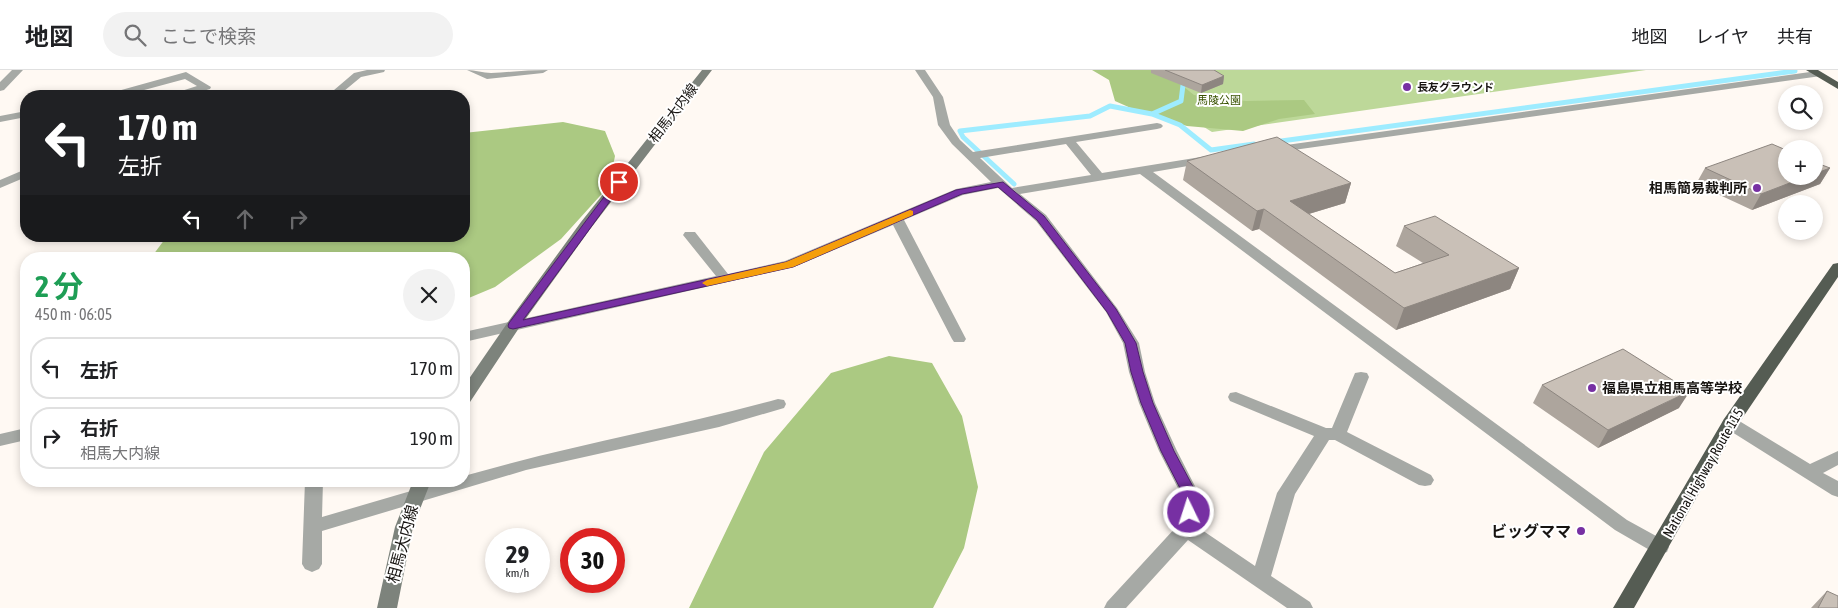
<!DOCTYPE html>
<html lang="ja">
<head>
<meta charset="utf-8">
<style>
	body { margin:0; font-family:"Asap Condensed","Noto Sans JP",sans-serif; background:#f2f2f2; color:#202124; height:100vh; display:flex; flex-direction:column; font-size:19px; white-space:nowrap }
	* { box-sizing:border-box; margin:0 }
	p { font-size:16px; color:#757577 }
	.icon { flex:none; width:28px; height:28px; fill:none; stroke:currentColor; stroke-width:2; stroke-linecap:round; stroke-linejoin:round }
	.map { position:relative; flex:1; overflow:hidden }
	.panel { position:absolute; left:20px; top:182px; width:450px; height:235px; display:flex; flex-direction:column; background:#fff; border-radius:20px; box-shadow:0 2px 8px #0003 }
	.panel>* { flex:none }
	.guide { position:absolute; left:20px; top:20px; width:450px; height:152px; border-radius:20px; box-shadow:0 2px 8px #0003; background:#202124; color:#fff; overflow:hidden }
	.tools { position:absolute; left:1778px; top:15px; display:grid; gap:10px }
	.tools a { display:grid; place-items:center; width:45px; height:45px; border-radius:50%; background:#fff; box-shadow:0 2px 8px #0003; font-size:25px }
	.speed { position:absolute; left:485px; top:458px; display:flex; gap:10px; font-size:25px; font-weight:700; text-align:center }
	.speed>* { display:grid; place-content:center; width:65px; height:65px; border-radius:50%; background:#fff; box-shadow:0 2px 8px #0003; line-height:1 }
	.speed small { font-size:12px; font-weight:400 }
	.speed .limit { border:8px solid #d22; background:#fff; color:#111 }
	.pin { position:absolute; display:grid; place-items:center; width:42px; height:42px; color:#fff; margin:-21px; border:2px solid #fff; border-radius:50%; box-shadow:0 1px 5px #0007 }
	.me { position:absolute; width:55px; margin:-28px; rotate:356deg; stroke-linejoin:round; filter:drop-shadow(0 0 4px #0008) }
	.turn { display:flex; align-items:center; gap:18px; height:105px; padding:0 15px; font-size:22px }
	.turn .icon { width:65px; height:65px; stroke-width:2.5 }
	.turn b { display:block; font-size:35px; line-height:42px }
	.lanes { display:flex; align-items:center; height:48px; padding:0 15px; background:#0003; justify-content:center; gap:25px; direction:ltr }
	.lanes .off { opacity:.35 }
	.round { display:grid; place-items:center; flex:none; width:52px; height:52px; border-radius:26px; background:#f2f2f2 }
	.head { display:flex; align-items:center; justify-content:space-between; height:85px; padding:0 15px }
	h1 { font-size:30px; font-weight:700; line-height:38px; color:#1e9e55 }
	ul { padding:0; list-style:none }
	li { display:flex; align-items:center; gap:15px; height:62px; margin:0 10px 8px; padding:0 5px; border:2px solid #e0e0e0; border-radius:20px }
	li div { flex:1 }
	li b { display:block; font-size:19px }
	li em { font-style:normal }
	header { display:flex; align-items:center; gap:30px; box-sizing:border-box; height:70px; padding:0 25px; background:#fff; border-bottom:1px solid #e0e0e0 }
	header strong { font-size:24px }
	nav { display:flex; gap:28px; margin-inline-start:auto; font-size:18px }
	.search { width:350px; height:45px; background:#f2f2f2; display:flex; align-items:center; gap:12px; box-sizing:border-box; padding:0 18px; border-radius:28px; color:#757577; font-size:19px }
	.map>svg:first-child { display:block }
	.green { fill:#bdd899 }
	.forest { fill:#abc982 }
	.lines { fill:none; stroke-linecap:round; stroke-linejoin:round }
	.stream { stroke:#9eecff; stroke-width:5 }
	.minor { fill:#a6a9a5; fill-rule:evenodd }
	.secondary { fill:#7d837c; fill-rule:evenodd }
	.trunk { fill:#555c53; fill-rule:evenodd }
	.wall { fill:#ada59d }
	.shaded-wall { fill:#8d8680 }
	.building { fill:#c9c0b7; stroke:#8d8680 }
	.route { fill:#7730a3; stroke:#4d1f6a }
	.slow { fill:#f59e0b }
	.poi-dot { fill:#7730a3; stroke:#fff; stroke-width:2 }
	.labels { text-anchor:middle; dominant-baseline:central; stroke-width:4; stroke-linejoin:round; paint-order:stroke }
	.far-poi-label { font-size:11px; font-weight:bold; fill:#171411; stroke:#fff; text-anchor:start }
	.far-park-label { font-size:11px; fill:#395200; stroke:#fff }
	.street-label { font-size:14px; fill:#171411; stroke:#fff }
	.poi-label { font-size:14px; font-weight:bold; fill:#171411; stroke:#fff; text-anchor:end }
	.near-poi-label { font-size:16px; font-weight:bold; fill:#171411; stroke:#fff; text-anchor:end }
	.near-street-label { font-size:16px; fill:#171411; stroke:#fff }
</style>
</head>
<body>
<header>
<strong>地図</strong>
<div class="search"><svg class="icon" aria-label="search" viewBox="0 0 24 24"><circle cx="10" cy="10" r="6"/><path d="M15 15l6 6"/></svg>ここで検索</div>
<nav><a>地図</a><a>レイヤ</a><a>共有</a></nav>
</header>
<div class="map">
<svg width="1838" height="538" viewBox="0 0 1838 538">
	<rect width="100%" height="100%" fill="#fff9f3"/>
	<path class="green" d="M1113,0H1646L1212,62Z"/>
	<path class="forest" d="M1092,0H1155L1179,13L1194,25L1246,31L1304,30L1315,44L1279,49L1243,61L1187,56L1142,43L1115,31L1109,10Z
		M563,52L605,61L615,86L609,116L561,169L495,217L464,230V189H150L165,169L170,166H464V63Z
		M889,286L932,293L962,346L978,417L964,478L933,538H689L764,382L831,303Z"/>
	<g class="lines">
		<path class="stream" d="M1152,44L1181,31L1183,15L1186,10
			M1274,72L1795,1
			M1014,114L963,67L960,61L1090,46L1110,36L1152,44L1180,55L1211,80L1254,74"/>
		<path class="minor" d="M12,0H23L4,20L0,21V12Z
			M367,0H385L384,2L361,7L338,26H327L354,3Z
			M467,0C475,0 483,3 491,3C510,2 529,0 548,0L543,3L487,9Z
			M915,0H925L943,27L950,55L960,70L973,82L1157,53L1161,54L1163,56L1161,58L1157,59L1076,72L1102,103L1207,86L1211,88L1213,90L1211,92L1153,102L1627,450L1667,472L1669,477L1667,482L1660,484L1653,482L1615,460L1140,104L1020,124L1046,145L1117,238L1139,273L1145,302L1155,333L1177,381L1200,426L1196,456L1255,496L1277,423L1314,366L1230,331L1228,327L1230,323L1236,322L1326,358H1332L1355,303L1361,302L1367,303L1369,307L1347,362L1431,405L1434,410L1431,415L1425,416L1419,415L1335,370H1329L1295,424L1271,506L1310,532L1313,538H1287L1188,470L1126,538H1104L1107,532L1177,456L1182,426L1159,381L1139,333L1129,302L1123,273L1106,242L1036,151L998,118L963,125L904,150L966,269L964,272H954L952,269L893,155L794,197L464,272V262L716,206L683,165L685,162H695L728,204L785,191L956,119L991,112L952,74L938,55L933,27ZM1066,74L1091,105L1012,118L980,88Z
			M1817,1L1822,4L1821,6L1272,83L1266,80L1272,77Z
			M186,2L211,17L210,19L186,26H171L172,24L197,16L185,9L122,26H106L107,24Z
			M26,41V47L0,52V46Z
			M26,99V107L0,118V110Z
			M778,329L784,330L786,334L784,338L719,357L526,400L322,461V494L319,499L312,502L305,499L302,494L305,411H323L322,447L445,411H464V406C567,376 674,358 778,329Z
			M1730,347L1736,349L1810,394L1838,381V395L1823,403L1838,411V427L1832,425L1724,357L1722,353L1724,349Z
			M26,358V370L0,376V364Z"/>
		<path class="secondary" d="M702,0H712L591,158L519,258L470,332L464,333V316L508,252L581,152Z
			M413,411H431L413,457L397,538H377L395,457Z"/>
		<path class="trunk" d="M1806,0H1818L1838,12V19Z
			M1838,193V207L1737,356L1634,538H1613L1724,349L1833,194Z"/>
	</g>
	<path class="wall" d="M1151,0H1214L1224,6L1223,14L1201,23L1151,3Z
		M1187,91L1351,113L1345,133L1309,144L1395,203L1423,193L1396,176L1404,156L1519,198L1510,219L1396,260L1259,159L1252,161L1183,110Z
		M1705,98H1830L1820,114L1752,140L1696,114Z
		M1542,315L1679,338L1598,378L1533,333Z
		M1827,521L1838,538H1811Z"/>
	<path class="shaded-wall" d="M1224,6L1223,14L1201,23L1202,15Z
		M1830,98L1820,114L1752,140L1761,124L1808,106H1814V104Z
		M1351,113L1345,133L1285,151L1290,131Z
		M1264,139L1259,159L1252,161L1257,141Z
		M1519,198L1510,219L1396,260L1404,238Z
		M1690,321L1679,338L1598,378L1608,360Z"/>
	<path class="building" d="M1165,0H1214L1224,6L1202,15Z
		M1277,67L1351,113L1290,131L1395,203L1449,185L1404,156L1435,146L1519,198L1404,238L1264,139L1257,141L1187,91Z
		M1772,74L1786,80V106H1808L1761,124L1705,98Z
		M1814,92L1830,98L1814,104Z
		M1623,279L1690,321L1608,360L1542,315Z
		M1827,521L1838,526V538H1818Z"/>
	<path class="route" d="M619,110L624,112L523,250L786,192L956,120L1003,112L1044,146L1116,239L1136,273L1143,302L1153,333L1174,381L1198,426L1193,446L1189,447L1184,446L1182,442L1184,426L1161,381L1141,333L1131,302L1125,273L1107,242L1037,150L998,117L962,124L793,197L513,259L509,258L508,256L509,253L616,111Z"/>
	<path class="slow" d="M910,140L913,141V145L793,197L707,216L702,213L707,210L786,192Z"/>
	<g class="poi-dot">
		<circle cx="1407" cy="17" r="5"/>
		<circle cx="1757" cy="118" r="5"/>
		<circle cx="1592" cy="318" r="5"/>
		<circle cx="1581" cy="461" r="5"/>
	</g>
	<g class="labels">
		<g class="far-poi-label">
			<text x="1417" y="17">長友グラウンド</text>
		</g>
		<g class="far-park-label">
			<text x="1219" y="30">馬陵公園</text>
		</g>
		<g class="street-label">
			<text transform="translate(673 43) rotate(-52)">相馬大内線</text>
			<text transform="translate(1703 403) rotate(-60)">National Highway Route 115</text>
		</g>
		<g class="poi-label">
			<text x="1747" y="118">相馬簡易裁判所</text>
			<text x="1602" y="318" text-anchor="start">福島県立相馬高等学校</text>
		</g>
		<g class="near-poi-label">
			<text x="1571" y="461">ビッグママ</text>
		</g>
		<g class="near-street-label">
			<text transform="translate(402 474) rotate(-75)">相馬大内線</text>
		</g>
	</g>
</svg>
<div class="tools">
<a><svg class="icon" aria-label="search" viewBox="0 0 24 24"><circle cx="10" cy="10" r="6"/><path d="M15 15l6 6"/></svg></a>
<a>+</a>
<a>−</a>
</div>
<div class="speed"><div>29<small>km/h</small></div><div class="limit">30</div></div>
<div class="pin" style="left:619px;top:112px;background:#d93025"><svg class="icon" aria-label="arrive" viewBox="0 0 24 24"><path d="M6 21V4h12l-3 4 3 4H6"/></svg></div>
<svg class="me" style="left:1189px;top:442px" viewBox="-20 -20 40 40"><circle r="17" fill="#7730a3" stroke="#fff" stroke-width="3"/><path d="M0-11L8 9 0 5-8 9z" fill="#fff"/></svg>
<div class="guide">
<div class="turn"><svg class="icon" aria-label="left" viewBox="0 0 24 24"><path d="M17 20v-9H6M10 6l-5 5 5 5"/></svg><div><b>170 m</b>左折</div></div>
<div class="lanes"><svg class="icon" aria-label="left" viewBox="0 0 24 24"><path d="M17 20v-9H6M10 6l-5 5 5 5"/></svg><svg class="icon off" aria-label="ahead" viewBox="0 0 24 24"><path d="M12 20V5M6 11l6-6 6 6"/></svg><svg class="icon off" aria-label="right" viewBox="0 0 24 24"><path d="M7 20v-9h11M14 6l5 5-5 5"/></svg></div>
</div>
<section class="panel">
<div class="head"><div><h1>2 分</h1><p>450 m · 06:05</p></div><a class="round"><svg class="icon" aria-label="close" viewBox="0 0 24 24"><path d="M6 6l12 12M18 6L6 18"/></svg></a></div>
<ul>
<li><svg class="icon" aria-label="left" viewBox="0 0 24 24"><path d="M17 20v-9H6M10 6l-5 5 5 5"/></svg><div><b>左折</b></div><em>170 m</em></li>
<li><svg class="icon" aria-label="right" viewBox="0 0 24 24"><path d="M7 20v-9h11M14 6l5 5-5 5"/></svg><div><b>右折</b><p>相馬大内線</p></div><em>190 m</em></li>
</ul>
</section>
</div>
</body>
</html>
